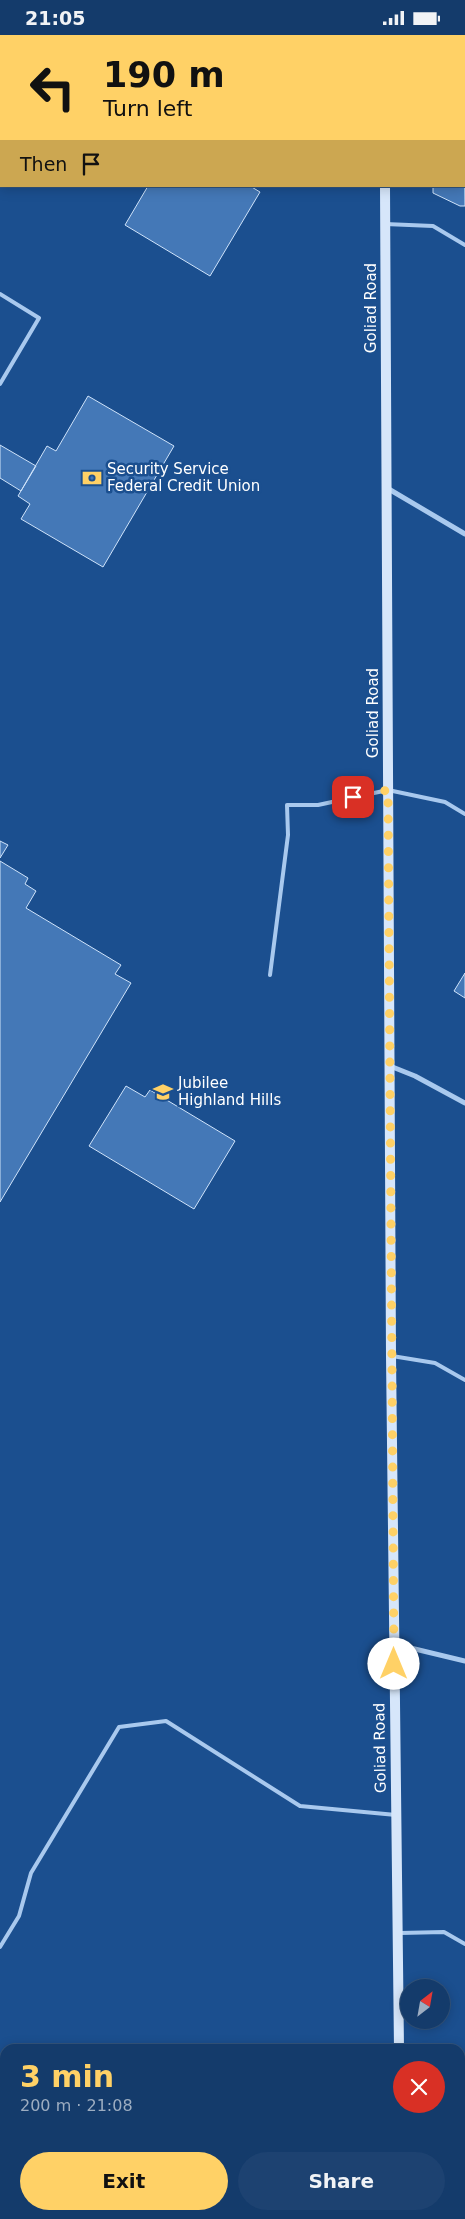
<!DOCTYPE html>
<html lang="en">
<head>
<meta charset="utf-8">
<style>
	body { margin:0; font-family:"DejaVu Sans",sans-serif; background:#1d4271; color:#f1f3f6; height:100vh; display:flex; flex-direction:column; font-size:19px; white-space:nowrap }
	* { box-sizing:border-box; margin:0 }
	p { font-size:16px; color:#9dadc1 }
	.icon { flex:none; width:28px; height:28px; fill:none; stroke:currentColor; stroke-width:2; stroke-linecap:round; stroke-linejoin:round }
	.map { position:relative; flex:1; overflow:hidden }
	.panel { position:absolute; left:0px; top:2009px; width:465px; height:176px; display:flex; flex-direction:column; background:#143b6b; border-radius:15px 15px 0 0; box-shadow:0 2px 12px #0003,0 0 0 1px #33557e }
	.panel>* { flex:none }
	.guide { position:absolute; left:0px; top:0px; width:465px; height:152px; box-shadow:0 2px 12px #0003,0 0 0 1px #33557e; background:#ffd166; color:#111; overflow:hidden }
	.needle { width:32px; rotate:31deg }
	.controls { position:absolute; left:400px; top:1944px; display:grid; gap:10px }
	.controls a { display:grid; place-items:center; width:50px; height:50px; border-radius:50%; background:#143b6b; box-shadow:0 2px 12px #0003,0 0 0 1px #33557e; font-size:25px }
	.pin { position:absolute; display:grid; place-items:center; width:42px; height:42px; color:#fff; margin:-21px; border-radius:10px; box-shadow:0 2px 8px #0006 }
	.me { position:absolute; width:55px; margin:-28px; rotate:0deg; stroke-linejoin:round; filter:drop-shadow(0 0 4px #0008) }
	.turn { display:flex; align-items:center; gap:18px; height:105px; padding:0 20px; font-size:22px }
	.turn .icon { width:65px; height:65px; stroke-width:2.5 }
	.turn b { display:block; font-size:35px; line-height:42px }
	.then { display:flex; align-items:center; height:48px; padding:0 20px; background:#0003; gap:10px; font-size:19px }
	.round { display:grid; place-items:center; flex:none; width:52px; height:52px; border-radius:26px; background:#1d4271 }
	.summary { display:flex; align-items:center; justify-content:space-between; height:85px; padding:0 20px }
	h1 { font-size:30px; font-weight:600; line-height:38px; color:#ffd166 }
	.button { display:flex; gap:10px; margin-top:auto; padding:10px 20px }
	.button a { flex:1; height:58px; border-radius:30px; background:#ffd166; color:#111; font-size:20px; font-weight:600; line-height:58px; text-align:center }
	.button a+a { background:#1d4271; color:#f1f3f6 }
	.status { display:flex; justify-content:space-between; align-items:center; height:35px; padding:0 25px; background:#143b6b; direction:ltr }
	.status svg { height:14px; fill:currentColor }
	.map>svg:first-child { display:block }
	.building { fill:#4478b7; stroke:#cfe3fa }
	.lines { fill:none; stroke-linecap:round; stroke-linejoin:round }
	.lane { stroke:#a9c9ee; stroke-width:4 }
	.street { stroke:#a9c9ee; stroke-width:5 }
	.secondary { stroke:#d6e6fa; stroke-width:10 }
	.route { stroke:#ffd166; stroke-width:9; stroke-dasharray:0 16.2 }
	.labels { text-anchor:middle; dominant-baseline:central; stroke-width:5; stroke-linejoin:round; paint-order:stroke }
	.street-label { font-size:15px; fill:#fff; stroke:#1b4f8f }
	.poi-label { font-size:15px; fill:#fff; stroke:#1b4f8f; text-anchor:start }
</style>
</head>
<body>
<div class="status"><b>21:05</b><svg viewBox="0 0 49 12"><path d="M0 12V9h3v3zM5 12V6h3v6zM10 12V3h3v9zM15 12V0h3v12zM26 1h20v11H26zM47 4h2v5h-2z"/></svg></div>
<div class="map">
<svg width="465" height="2184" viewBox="0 0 465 2184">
	<rect width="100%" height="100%" fill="#1b4f8f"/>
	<path class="building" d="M183,0H300V1H185Z
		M464,100L465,171H460L433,158V151H464Z
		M148,151H250L260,157L210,241L125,190Z
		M88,361L174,411L103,532L21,484L30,469L18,461L47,411L56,416Z
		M0,410L36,431L21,456L0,443Z
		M0,806L8,810L0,823Z
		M0,826L28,843L25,849L36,856L26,873L121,930L115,939L131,948L0,1167Z
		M465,938V963L454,956Z
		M126,1051L145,1062L150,1055L235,1106L194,1174L89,1111Z"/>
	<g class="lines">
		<path class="lane" d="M385,189L433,191L465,210
			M0,259L39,283L0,349
			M270,940L288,800L287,770H318L388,755L445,767L465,779
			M392,1321L435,1328L465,1345
			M400,1898L444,1897L465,1909
			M0,1912L19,1881L31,1838L119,1692L166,1686L300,1771L396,1780"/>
		<path class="street" d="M387,453L465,499
			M390,1031L415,1041L465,1068
			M394,1609L465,1626
			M0,2059L5,2062
			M0,2100L5,2092
			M460,2163L465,2166
			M202,2180L209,2184"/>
		<path class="secondary" d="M384,0V1
			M23,1V0
			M0,39L1,37
			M385,151L391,1321L399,2014
			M401,2180V2184"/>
	</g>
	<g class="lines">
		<path class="route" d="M353,762L388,755L394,1629"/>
	</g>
	<defs>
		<symbol id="bank-bare" viewBox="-9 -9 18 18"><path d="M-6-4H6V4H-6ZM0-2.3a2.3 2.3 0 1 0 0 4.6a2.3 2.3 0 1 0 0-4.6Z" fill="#ffd166" stroke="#1b4f8f" stroke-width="2.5" paint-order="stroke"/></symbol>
		<symbol id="school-bare" viewBox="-9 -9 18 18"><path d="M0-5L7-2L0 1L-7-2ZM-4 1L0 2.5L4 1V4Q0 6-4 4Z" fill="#ffd166" stroke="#1b4f8f" stroke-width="2.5" paint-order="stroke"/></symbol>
	</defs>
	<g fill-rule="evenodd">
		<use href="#bank-bare" x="78" y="429" width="28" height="28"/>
		<use href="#school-bare" x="149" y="1043" width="28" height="28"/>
	</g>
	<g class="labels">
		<g class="street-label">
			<text transform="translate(371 273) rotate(-90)">Goliad Road</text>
			<text transform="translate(373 678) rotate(-90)">Goliad Road</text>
			<text transform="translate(380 1713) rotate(-91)">Goliad Road</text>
		</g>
		<g class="poi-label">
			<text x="107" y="434">Security Service<tspan x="107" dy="17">Federal Credit Union</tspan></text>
			<text x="178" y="1048">Jubilee<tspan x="178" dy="17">Highland Hills</tspan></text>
		</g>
	</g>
</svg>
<div class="controls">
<a><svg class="needle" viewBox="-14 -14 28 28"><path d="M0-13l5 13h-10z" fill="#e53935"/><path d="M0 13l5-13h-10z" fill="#9dadc1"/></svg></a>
</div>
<div class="pin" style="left:353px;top:762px;background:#d93025"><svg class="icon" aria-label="arrive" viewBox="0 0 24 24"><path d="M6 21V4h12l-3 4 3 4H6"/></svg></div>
<svg class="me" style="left:394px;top:1629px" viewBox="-20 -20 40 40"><circle r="19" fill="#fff"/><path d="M0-13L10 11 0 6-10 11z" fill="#ffd166"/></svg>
<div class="guide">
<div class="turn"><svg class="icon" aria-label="left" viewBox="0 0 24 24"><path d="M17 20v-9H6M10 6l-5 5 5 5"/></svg><div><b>190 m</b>Turn left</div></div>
<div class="then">Then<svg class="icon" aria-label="arrive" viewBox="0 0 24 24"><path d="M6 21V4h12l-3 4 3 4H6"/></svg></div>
</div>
<section class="panel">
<div class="summary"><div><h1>3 min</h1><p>200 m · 21:08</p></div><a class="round" style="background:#d93025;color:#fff"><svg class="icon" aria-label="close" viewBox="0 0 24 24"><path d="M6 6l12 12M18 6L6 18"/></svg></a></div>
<div class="button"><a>Exit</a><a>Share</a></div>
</section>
</div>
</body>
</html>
